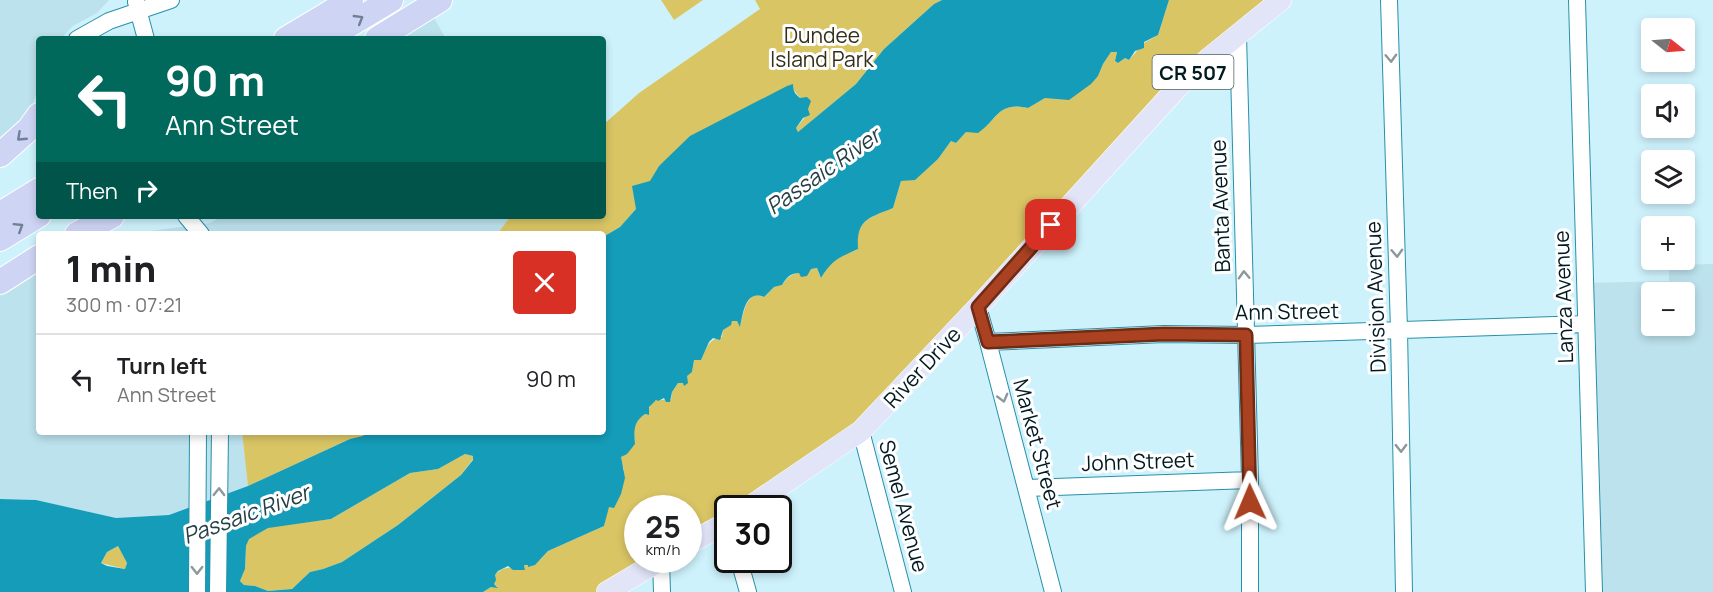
<!DOCTYPE html>
<html lang="en">
<head>
<meta charset="utf-8">
<style>
	body { margin:0; font-family:Manrope,sans-serif; background:#f2f2f2; color:#202124; height:100vh; display:flex; flex-direction:column; font-size:22px; white-space:nowrap }
	* { box-sizing:border-box; margin:0 }
	p { font-size:20px; color:#757577 }
	.icon { flex:none; width:33px; height:33px; fill:none; stroke:currentColor; stroke-width:2; stroke-linecap:round; stroke-linejoin:round }
	.map { position:relative; flex:1; overflow:hidden }
	.panel { position:absolute; left:36px; top:231px; width:570px; height:204px; display:flex; flex-direction:column; background:#fff; border-radius:6px; box-shadow:0 3px 9px #0003 }
	.panel>* { flex:none }
	.top-card { position:absolute; left:36px; top:36px; width:570px; height:183px; border-radius:6px; box-shadow:0 3px 9px #0003; background:#00695c; color:#fff; overflow:hidden }
	.needle { width:39px; rotate:107deg }
	.fabs { position:absolute; left:1641px; top:18px; display:grid; gap:12px }
	.fabs a { display:grid; place-items:center; width:54px; height:54px; border-radius:6px; background:#fff; box-shadow:0 3px 9px #0003; font-size:30px }
	.speed { position:absolute; left:624px; top:495px; display:flex; gap:12px; font-size:30px; font-weight:700; text-align:center }
	.speed>* { display:grid; place-content:center; width:78px; height:78px; border-radius:50%; background:#fff; box-shadow:0 3px 9px #0003; line-height:1 }
	.speed small { font-size:15px; font-weight:400 }
	.speed .limit { border:3px solid #111; border-radius:9px; background:#fff; color:#111 }
	.pin { position:absolute; display:grid; place-items:center; width:51px; height:51px; color:#fff; margin:-26px; border-radius:12px; box-shadow:0 3px 9px #0006 }
	.me { position:absolute; width:66px; margin:-33px; rotate:359deg; stroke-linejoin:round; filter:drop-shadow(0 0 4px #0008) }
	.turn { display:flex; align-items:center; gap:21px; height:126px; padding:0 30px; font-size:27px }
	.turn .icon { width:78px; height:78px; stroke-width:2.5 }
	.turn b { display:block; font-size:42px; line-height:51px }
	.then { display:flex; align-items:center; height:57px; padding:0 30px; background:#0003; gap:12px; font-size:22px }
	.round { display:grid; place-items:center; flex:none; width:63px; height:63px; border-radius:6px; background:#f2f2f2 }
	.overview { display:flex; align-items:center; justify-content:space-between; height:102px; padding:0 30px }
	h1 { font-size:36px; font-weight:800; line-height:45px }
	ul { padding:0; list-style:none }
	li { display:flex; align-items:center; gap:18px; height:90px; padding:0 30px; border-top:2px solid #e0e0e0 }
	li div { flex:1 }
	li b { display:block; font-size:22px }
	li em { font-style:normal }
	.map>svg:first-child { display:block }
	.built { fill:#bce2ed; fill-rule:evenodd }
	.green { fill:#dac565 }
	.water { fill:#149cb9; fill-rule:evenodd }
	.lines { fill:none; stroke-linecap:round; stroke-linejoin:round }
	.minor-casing { stroke:#2791a9; stroke-width:18 }
	.major-casing { stroke:#fff; stroke-width:22 }
	.highway-casing { stroke:#fff; stroke-width:26 }
	.minor { stroke:#fff; stroke-width:16 }
	.major { stroke:#e2e5f8; stroke-width:21 }
	.highway { stroke:#ced4f4; stroke-width:24 }
	.oneway { stroke:#718095 }
	.oneway2 { stroke:#8c989b }
	.route-casing { stroke:#6e2b15; stroke-width:15 }
	.route { stroke:#aa4221; stroke-width:10 }
	.labels { text-anchor:middle; dominant-baseline:central; stroke-width:6; stroke-linejoin:round; paint-order:stroke }
	.shield { fill:#fff; stroke:#4c5f64; stroke-width:1.5 }
	.shield-label { font-size:20px; font-weight:bold; fill:#001a21 }
	.park-label { font-size:21px; fill:#342f1b; stroke:#fff }
	.street-label { font-size:21px; fill:#001a21; stroke:#fff }
	.water-label { font-size:22px; font-style:italic; fill:#253f46; stroke:#fff }
</style>
</head>
<body>
<div class="map">
<svg width="1713" height="592" viewBox="0 0 1713 592">
	<rect width="100%" height="100%" fill="#cef2fc"/>
	<path class="built" d="M0,0H109L97,13L73,26L60,39H39V85L33,103L27,115L0,140Z
		M433,16L446,39H397Z
		M223,216H511L497,234H129L210,223Z
		M1713,264V592H1594L1585,283L1669,281V265ZM1652,292H1684V326H1652Z
		M39,271V432H242L248,486L169,515L116,518L36,500L0,499V293Z"/>
	<path class="green" d="M661,0H703L674,20Z
		M755,0H942L934,4L884,49L856,84L798,132L796,128L807,115L800,98L793,89V85L659,166L636,209L620,227L603,237V234H497L511,216H603V125L639,93L760,9Z
		M1169,0H1282L1238,35L861,431L747,508H728L727,522L689,544L688,508H638V560H662L605,592H483L491,587H498L494,584L495,575C503,565 513,568 525,570L524,565L540,560L548,551L604,526L607,510L624,469L620,461L621,457L635,444L634,428L638,419L645,414L648,415C650,397 657,400 671,400L672,392L678,383H683L688,374L692,372L694,360H701C707,348 708,339 722,337L723,330L730,325L732,321H737L740,326C744,313 746,289 764,297L774,287L782,285C790,272 802,271 817,268L821,278C832,259 838,257 857,250C856,219 869,218 893,208L901,181L915,179L938,159L951,141L956,143L966,132C999,132 990,99 1028,108L1045,98L1098,76L1103,64L1111,52H1117L1115,61L1118,63L1125,58L1129,60L1144,43L1158,35Z
		M242,432H366L363,437L350,439L248,486Z
		M465,454L473,456V459L461,475L398,525L342,562L323,569L310,572L292,589L268,591L255,586L244,585L240,581L245,569L246,546L249,538L268,527L331,519L410,473L438,469Z
		M118,546L127,563L125,569L101,563L107,552Z"/>
	<path class="water" d="M942,0H1169L1158,35L1144,42V48L1135,51L1129,60L1125,58L1118,63L1115,61L1117,52H1111L1103,64L1098,76L1091,84L1069,100L1045,98L1028,108C998,101 998,119 978,133L966,132L956,143L951,141L938,159L915,180L901,181L893,208C869,218 856,219 858,249C838,258 832,260 821,278L817,268L811,269L807,276L801,277L799,273C790,273 786,278 782,285L774,287L764,297C745,289 743,314 740,327L737,321H732L731,325L723,330L720,340L713,338L709,342L701,360H694L692,372L687,376L688,383L684,386L683,383H678L672,392L670,402H666L664,398L658,401L656,400L649,407V415L645,414C633,422 634,431 635,444L627,454L621,457L625,478L621,494L614,508L609,507L604,526L548,551L535,565L528,567V565H524L525,570H513L508,566L498,571L495,575L496,580L494,584L498,588L491,587L483,592H0V499L36,500L116,518L169,515L248,486L350,439L363,436L366,432H603V237L620,227L636,209L632,186L650,181L659,166L690,136L787,86L793,84C793,91 795,94 800,98L807,97L811,101L808,109L810,115L803,118L796,128L798,132L856,84L884,49L934,4ZM465,454L473,456V460L461,475L398,525L342,562L323,569L310,572L292,589L268,591L255,586L244,585L240,581L245,569L246,546L249,539L268,528L331,519L410,473L438,469ZM118,546L127,563L125,569L107,566L101,563L107,552Z"/>
	<g class="lines">
		<defs>
			<path id="minor" d="M1389,0L1399,330L1404,592
				M1577,0L1594,592
				M136,2L146,39
				M1238,35L1250,480V592
				M77,39L109,21L171,0
				M186,216L201,234
				M978,307L988,342L1053,592
				M988,342L1164,334L1246,335L1586,324
				M861,431L903,592
				M1027,488L1250,480
				M661,560L662,592
				M739,560L748,592
				M197,592L198,432
				M218,592L220,432"/>
			<path id="major" d="M748,508L861,431L978,307L1178,87L1208,59L1281,0
				M688,544L728,522
				M607,592L661,560"/>
			<path id="highway" d="M286,39L351,0
				M326,39L391,0
				M377,39L440,0
				M0,155L29,129L39,115
				M0,214L39,190
				M77,234L112,216
				M0,239L39,215
				M0,282L39,257"/>
		</defs>
		<use href="#minor" class="minor-casing"/>
		<use href="#major" class="major-casing"/>
		<use href="#highway" class="highway-casing"/>
		<use href="#minor" class="minor"/>
		<use href="#major" class="major"/>
		<use href="#highway" class="highway"/>
	</g>
	<defs><path id="oneway-chevron" d="M-2-3.5L2.5 0L-2 3.5" fill="none" stroke-width="1.6" stroke-linecap="round" stroke-linejoin="round" transform="scale(1.5)"/></defs>
	<g class="oneway">
		<use href="#oneway-chevron" transform="translate(359 19) rotate(-31)"/>
		<use href="#oneway-chevron" transform="translate(21 137) rotate(137)"/>
		<use href="#oneway-chevron" transform="translate(19 227) rotate(-32)"/>
	</g>
	<g class="oneway2">
		<use href="#oneway-chevron" transform="translate(1391 58) rotate(88)"/>
		<use href="#oneway-chevron" transform="translate(1397 253) rotate(88)"/>
		<use href="#oneway-chevron" transform="translate(1244 275) rotate(-92)"/>
		<use href="#oneway-chevron" transform="translate(1003 398) rotate(75)"/>
		<use href="#oneway-chevron" transform="translate(1401 448) rotate(89)"/>
		<use href="#oneway-chevron" transform="translate(219 492) rotate(-89)"/>
		<use href="#oneway-chevron" transform="translate(197 570) rotate(90)"/>
	</g>
	<g class="lines">
		<defs>
			<path id="route" d="M1051,225L978,307L988,342L1164,334L1246,335L1250,502"/>
		</defs>
		<use href="#route" class="route-casing"/>
		<use href="#route" class="route"/>
	</g>
	<g class="labels">
		<rect class="shield" x="1152.5" y="55" width="81" height="34" rx="4.5"/>
		<g class="shield-label">
			<text x="1193" y="72">CR 507</text>
		</g>
		<g class="park-label">
			<text x="822" y="35">Dundee<tspan x="822" dy="24">Island Park</tspan></text>
		</g>
		<g class="street-label">
			<text transform="translate(1220 206) rotate(-92)">Banta Avenue</text>
			<text transform="translate(1375 297) rotate(-92)">Division Avenue</text>
			<text transform="translate(1563 297) rotate(-92)">Lanza Avenue</text>
			<text transform="translate(1287 311) rotate(-1)">Ann Street</text>
			<text transform="translate(922 367) rotate(-47)">River Drive</text>
			<text transform="translate(1038 444) rotate(75)">Market Street</text>
			<text transform="translate(1138 461) rotate(-2)">John Street</text>
			<text transform="translate(904 506) rotate(75)">Semel Avenue</text>
		</g>
		<g class="water-label">
			<text transform="translate(823 171) rotate(-35)">Passaic River</text>
			<text transform="translate(246 514) rotate(-20)">Passaic River</text>
		</g>
	</g>
</svg>
<div class="fabs">
<a><svg class="needle" viewBox="-14 -14 28 28"><path d="M0-13l5 13h-10z" fill="#e53935"/><path d="M0 13l5-13h-10z" fill="#757577"/></svg></a>
<a><svg class="icon" aria-label="sound" viewBox="0 0 24 24"><path d="M4 9h4l5-4v14l-5-4H4zM17 9q2 3 0 6"/></svg></a>
<a><svg class="icon" aria-label="layers" viewBox="0 0 24 24"><path d="M12 4l9 5-9 5-9-5zM3 14l9 5 9-5"/></svg></a>
<a>+</a>
<a>−</a>
</div>
<div class="speed"><div>25<small>km/h</small></div><div class="limit">30</div></div>
<div class="pin" style="left:1051px;top:225px;background:#d93025"><svg class="icon" aria-label="arrive" viewBox="0 0 24 24"><path d="M6 21V4h12l-3 4 3 4H6"/></svg></div>
<svg class="me" style="left:1250px;top:502px" viewBox="-20 -20 40 40"><path d="M0-17L14 15 0 8-14 15z" fill="#aa4221" stroke="#fff" stroke-width="4"/></svg>
<div class="top-card">
<div class="turn"><svg class="icon" aria-label="left" viewBox="0 0 24 24"><path d="M17 20v-9H6M10 6l-5 5 5 5"/></svg><div><b>90 m</b>Ann Street</div></div>
<div class="then">Then<svg class="icon" aria-label="right" viewBox="0 0 24 24"><path d="M7 20v-9h11M14 6l5 5-5 5"/></svg></div>
</div>
<section class="panel">
<div class="overview"><div><h1>1 min</h1><p>300 m · 07:21</p></div><a class="round" style="background:#d93025;color:#fff"><svg class="icon" aria-label="close" viewBox="0 0 24 24"><path d="M6 6l12 12M18 6L6 18"/></svg></a></div>
<ul>
<li><svg class="icon" aria-label="left" viewBox="0 0 24 24"><path d="M17 20v-9H6M10 6l-5 5 5 5"/></svg><div><b>Turn left</b><p>Ann Street</p></div><em>90 m</em></li>
</ul>
</section>
</div>
</body>
</html>
